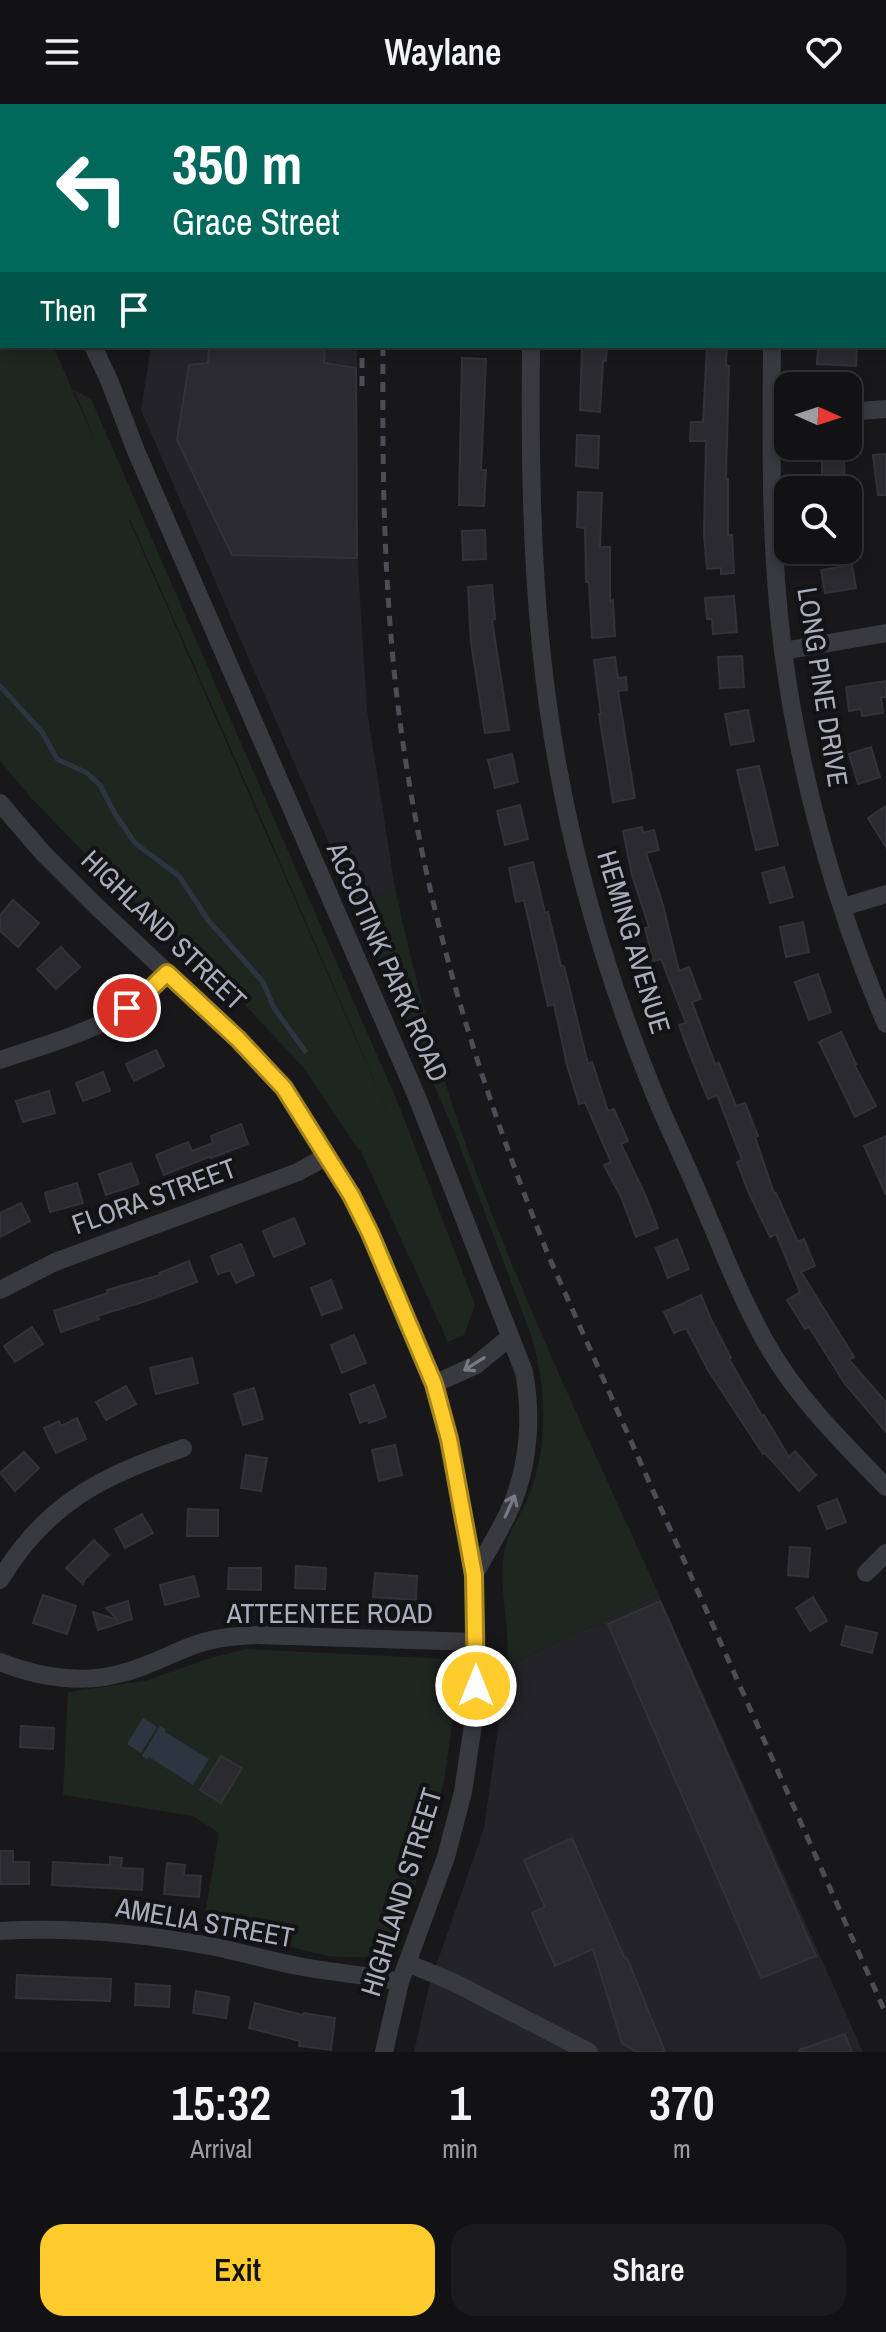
<!DOCTYPE html>
<html lang="en">
<head>
<meta charset="utf-8">
<style>
	body { margin:0; font-family:"Archivo Narrow",sans-serif; background:#1b1b1d; color:#f1f3f6; height:100vh; display:flex; flex-direction:column; font-size:30px; white-space:nowrap }
	* { box-sizing:border-box; margin:0 }
	p { font-size:26px; color:#9c9ea0 }
	.icon { flex:none; width:44px; height:44px; fill:none; stroke:currentColor; stroke-width:2; stroke-linecap:round; stroke-linejoin:round }
	.map { position:relative; height:1948px; overflow:hidden }
	.details { display:flex; flex-direction:column; background:#121214; flex:1 }
	.details>* { flex:none }
	.guide { position:absolute; left:0px; top:0px; width:886px; height:244px; box-shadow:0 4px 12px #0003,0 0 0 2px #313234; background:#00695c; color:#fff; overflow:hidden }
	.needle { width:52px; rotate:93deg }
	.controls { position:absolute; left:774px; top:268px; display:grid; gap:16px }
	.controls a { display:grid; place-items:center; width:88px; height:88px; border-radius:16px; background:#121214; box-shadow:0 4px 12px #0003,0 0 0 2px #313234; font-size:40px }
	.pin { position:absolute; display:grid; place-items:center; width:68px; height:68px; color:#fff; margin:-34px; border:4px solid #fff; border-radius:50%; box-shadow:0 2px 8px #0007 }
	.me { position:absolute; width:88px; margin:-44px; rotate:0deg; stroke-linejoin:round; filter:drop-shadow(0 0 6px #0008) }
	.turn { display:flex; align-items:center; gap:28px; height:168px; padding:0 40px; font-size:36px }
	.turn .icon { width:104px; height:104px; stroke-width:2.5 }
	.turn b { display:block; font-size:56px; line-height:68px }
	.then { display:flex; align-items:center; height:76px; padding:0 40px; background:#0003; gap:16px; font-size:30px }
	.eta { display:flex; justify-content:space-evenly; align-items:center; height:136px; text-align:center }
	.eta b { font-size:48px; font-weight:600; line-height:56px }
	.primary-button { display:flex; gap:16px; margin-top:auto; padding:16px 40px }
	.primary-button a { flex:1; height:92px; border-radius:24px; background:#fecb2d; color:#111; font-size:32px; font-weight:600; line-height:92px; text-align:center }
	.primary-button a+a { background:#1b1b1d; color:#f1f3f6 }
	header { display:flex; justify-content:space-between; align-items:center; height:104px; padding:0 40px; background:#121214; font-size:36px; font-weight:600 }
	.map>svg:first-child { display:block }
	.built { fill:#242428 }
	.green { fill:#1e2620; fill-rule:evenodd }
	.water { fill:#2d3640 }
	.lines { fill:none; stroke-linecap:round; stroke-linejoin:round }
	.stream { stroke:#2d3640; stroke-width:5 }
	.building { fill:#2b2b2f; stroke:#323237; stroke-width:2 }
	.street { stroke:#393940; stroke-width:18 }
	.rail { stroke:#4c4d55; stroke-width:5; stroke-dasharray:10 8; stroke-linecap:butt }
	.oneway { stroke:#777984 }
	.route-casing { stroke:#a5841d; stroke-width:20 }
	.route { stroke:#fecb2d; stroke-width:14 }
	.labels { text-anchor:middle; dominant-baseline:central; stroke-width:8; stroke-linejoin:round; paint-order:stroke }
	.street-label { font-size:28px; fill:#aaadbb; stroke:#131316 }
</style>
</head>
<body>
<header><svg class="icon" aria-label="menu" viewBox="0 0 24 24"><path d="M4 6h16M4 12h16M4 18h16"/></svg>Waylane<svg class="icon" aria-label="heart" viewBox="0 0 24 24"><path d="M12 20l-8-8c-3-5 5-10 8-4 3-6 11-1 8 4z"/></svg></header>
<div class="map">
<svg width="886" height="1948" viewBox="0 0 886 1948">
	<rect width="100%" height="100%" fill="#18181b"/>
	<path class="built" d="M65,0H358V2H65Z
		M151,242H357L356,431L367,606L395,784L357,804L141,306Z
		M659,1491L863,1948H414L429,1882L484,1724L507,1562Z"/>
	<path class="green" d="M0,120L2,125V242H53L97,342L74,286L91,295L400,1004L475,1201L464,1231L448,1238L360,1045H358L303,963L231,886L99,764L34,697L0,657ZM130,415L249,686L397,1029L129,416Z
		M395,784C414,871 436,957 466,1041C521,1194 592,1342 659,1491L507,1562C511,1525 498,1486 504,1451C507,1427 522,1411 530,1389C549,1340 546,1281 531,1231L454,1027L357,804Z
		M246,1545L449,1555L454,1558L459,1566L445,1672L431,1735L393,1845L383,1855C364,1852 346,1854 328,1852L203,1822L219,1729L193,1712L63,1691L68,1588L145,1577L207,1555Z"/>
	<path class="water" d="M143,1614L157,1623L141,1649L127,1640Z
		M160,1622L165,1625V1628L209,1655L193,1681L149,1653L147,1655L142,1652Z"/>
	<g class="lines">
		<path class="stream" d="M0,582L42,628L57,655L87,669L100,681L115,710L135,739L179,772L208,816L263,878L274,904L305,947"/>
	</g>
	<path class="building" d="M209,242H325L324,259L356,264L357,454L232,451L177,336L189,261L208,259Z
		M582,242H607L606,257H603L600,308L580,306Z
		M707,242H727L726,261L729,262L726,375H728V431H732L734,469L721,470V464L707,465L704,430L706,337H690L691,318H703Z
		M818,242H857L856,262L817,260Z
		M462,254L486,255L481,366H486L484,402L459,401Z
		M577,331L599,332L598,364L576,362Z
		M886,350V391H878L873,351Z
		M822,355H844L845,386H822Z
		M578,388L602,389L600,443H610V497L613,496L615,532L592,534L589,478H586L585,424L577,423Z
		M485,426L486,455L463,456L462,427Z
		M852,461L856,484L825,489L821,466Z
		M492,481L495,515L492,516L509,626L485,629L471,539L468,483Z
		M734,492L737,528L713,530L712,515H707L705,494Z
		M742,552L744,583L720,584L718,553Z
		M615,553L618,574L626,573L627,586L618,587L635,694L613,698L599,610H601L594,556Z
		M886,577V593H881L883,609L862,612L861,605L849,607L846,583Z
		M748,606L754,637L731,641L725,610Z
		M871,643L880,673L858,680L849,650Z
		M512,650L518,678L495,684L488,656Z
		M759,662L778,741L756,746L737,666Z
		M520,701L528,735L505,741L497,707Z
		M886,702V743L868,714Z
		M642,723L643,729L654,726L659,746L646,749L663,801L679,867L689,863L701,895L692,898L715,960L719,959L736,1002L745,999L758,1032L755,1033L774,1089H776L798,1138L804,1135L815,1162L801,1168L854,1253L849,1256L886,1298V1328L845,1280L809,1223L805,1225L787,1196L800,1188L776,1130L770,1133L748,1087L737,1058L742,1056L717,991L708,995L690,951L679,921L686,919L661,855L653,857L645,824L649,823L632,771L623,727Z
		M533,758L545,809L548,808L561,862H564L588,960L592,958L608,1007L614,1005L628,1037L621,1040L647,1095L658,1124L636,1133L621,1093L604,1061L611,1058L585,998L579,1000L567,961L554,900L548,902L524,796L516,798L509,764Z
		M784,763L793,793L770,799L762,769Z
		M13,796L39,819L18,843L0,827V811Z
		M803,818L809,848L786,853L780,823Z
		M61,843L80,863L56,885L37,865Z
		M818,870L831,908L809,916L795,878Z
		M841,928L856,960H854L876,1002L855,1013L819,938Z
		M156,946L164,962L134,977L126,960Z
		M103,968L110,987L83,997L76,979Z
		M49,987L55,1009L23,1018L16,997Z
		M241,1020L248,1040L211,1054V1052L164,1071L156,1051L188,1038L192,1047L213,1039L211,1032Z
		M886,1032V1091L864,1042Z
		M131,1059L139,1080L106,1091L99,1070Z
		M77,1079L83,1099L50,1108L45,1089Z
		M21,1099L30,1117L0,1133V1109Z
		M294,1114L305,1140L274,1153L263,1127Z
		M677,1135L689,1165L668,1174L656,1144Z
		M241,1140L254,1171L236,1179L230,1166L218,1170L211,1152Z
		M189,1157L197,1178L146,1197L97,1212L99,1215L61,1228L54,1207L108,1189L107,1186L160,1171L159,1169Z
		M331,1176L342,1204L322,1211L311,1184Z
		M701,1191L710,1213L731,1254L729,1255L762,1312L764,1311L789,1353L795,1347L816,1371L799,1387L765,1349L763,1350L708,1266L686,1224L674,1229L664,1208Z
		M32,1223L43,1240L15,1258L4,1242Z
		M354,1231L366,1259L342,1269L331,1241Z
		M192,1254L198,1279L156,1290L150,1264Z
		M374,1281L386,1313L369,1319L368,1316L360,1319L350,1290Z
		M126,1282L136,1300L106,1316L96,1298Z
		M254,1284L263,1315L243,1321L234,1290Z
		M77,1314L86,1335L56,1349L44,1324L59,1317L61,1322Z
		M395,1341L402,1371L379,1377L372,1346Z
		M24,1348L39,1364L15,1387L0,1369Z
		M246,1351L267,1354L261,1387L241,1384Z
		M837,1395L846,1418L827,1425L818,1402Z
		M188,1405L218,1406V1432H187Z
		M142,1410L153,1429L125,1444L115,1425Z
		M94,1436L109,1451L85,1475L83,1480L66,1464Z
		M790,1443L810,1444L808,1473L788,1471Z
		M296,1462L326,1464L325,1485L295,1484Z
		M229,1464H261V1486L228,1485Z
		M375,1469L417,1472L416,1496L373,1493Z
		M194,1472L199,1492L165,1501L160,1481Z
		M43,1491L76,1502L67,1530L33,1519Z
		M813,1493L827,1517L810,1527L796,1504Z
		M128,1497L132,1515L98,1526L93,1508L118,1516L106,1504Z
		M660,1497L816,1852L761,1874L608,1520Z
		M846,1522L877,1529L872,1549L841,1541Z
		M21,1622L54,1624L53,1645L20,1643Z
		M221,1652L242,1664L221,1699L200,1686Z
		M572,1734L625,1855L627,1854L665,1948H636L622,1939L593,1845L555,1862L532,1809L545,1803L524,1756Z
		M0,1747H13V1758H29V1780H0Z
		M110,1753L122,1754L121,1764L143,1765L142,1786L52,1781L53,1758L110,1761Z
		M167,1759L185,1761L184,1771L201,1772L199,1793L164,1790Z
		M17,1871L111,1875L110,1897L16,1894Z
		M136,1880L170,1882L169,1903L135,1901Z
		M196,1887L229,1893L226,1914L193,1909Z
		M255,1899L303,1911L304,1909L335,1914L331,1946L299,1942L300,1937L249,1924Z
		M845,1930L852,1948H799V1946Z"/>
	<g class="lines">
		<path class="street" d="M48,2V0
			M532,2V0
			M773,2V0
			M884,59H886
			M93,242L109,276L136,347L417,993L524,1268C532,1311 529,1357 513,1398C503,1423 487,1447 474,1471
			M531,242C530,343 531,443 541,543C556,693 595,844 652,984C663,1012 677,1040 689,1068C714,1124 735,1183 765,1237C796,1293 842,1338 886,1383
			M772,242C771,343 770,445 783,546C799,670 836,805 886,920
			M848,308L886,305
			M783,547L886,529
			M0,699L43,749L94,800L238,935L284,984L351,1091L370,1129L434,1280L449,1335L474,1471L476,1538L475,1607L463,1688L446,1753L400,1878L384,1948
			M843,803L886,790
			M0,956C47,940 101,927 140,895C150,888 158,877 167,869
			M0,1186L55,1158L298,1068L327,1052
			M434,1280L476,1261L510,1233
			M866,1469L886,1449
			M0,1476C46,1399 101,1373 183,1344
			M0,1558C41,1574 84,1581 126,1568C148,1562 168,1551 189,1543C211,1534 233,1532 256,1531L476,1538
			M0,1827C73,1823 148,1830 220,1844C248,1850 275,1858 303,1863C336,1869 368,1871 400,1878
			M407,1859L453,1878L589,1948"/>
		<path class="rail" d="M364,2V0
			M385,2V0
			M383,242C382,381 384,521 406,659C433,833 484,991 549,1153L886,1910
			M362,282V242"/>
	</g>
	<defs><path id="oneway-shaft" d="M-6 0H5M1.5-3L5.5 0L1.5 3" fill="none" stroke-width="1.6" stroke-linecap="round" stroke-linejoin="round" transform="scale(2)"/></defs>
	<g class="oneway">
		<use href="#oneway-shaft" transform="translate(474 1260) rotate(148)"/>
		<use href="#oneway-shaft" transform="translate(510 1402) rotate(-66)"/>
	</g>
	<g class="lines">
		<defs>
			<path id="route" d="M127,904L140,895L167,869L238,935L284,984L351,1091L370,1129L434,1280L449,1335L474,1471L476,1582"/>
		</defs>
		<use href="#route" class="route-casing"/>
		<use href="#route" class="route"/>
	</g>
	<g class="labels">
		<g class="street-label">
			<text transform="translate(823 583) rotate(81)">LONG PINE DRIVE</text>
			<text transform="translate(164 826) rotate(44)">HIGHLAND STREET</text>
			<text transform="translate(634 838) rotate(73)">HEMING AVENUE</text>
			<text transform="translate(388 858) rotate(66)">ACCOTINK PARK ROAD</text>
			<text transform="translate(154 1092) rotate(-20)">FLORA STREET</text>
			<text x="330" y="1509">ATTEENTEE ROAD</text>
			<text transform="translate(401 1788) rotate(-73)">HIGHLAND STREET</text>
			<text transform="translate(205 1818) rotate(10)">AMELIA STREET</text>
		</g>
	</g>
</svg>
<div class="controls">
<a><svg class="needle" viewBox="-14 -14 28 28"><path d="M0-13l5 13h-10z" fill="#e53935"/><path d="M0 13l5-13h-10z" fill="#9c9ea0"/></svg></a>
<a><svg class="icon" aria-label="search" viewBox="0 0 24 24"><circle cx="10" cy="10" r="6"/><path d="M15 15l6 6"/></svg></a>
</div>
<div class="pin" style="left:127px;top:904px;background:#d93025"><svg class="icon" aria-label="arrive" viewBox="0 0 24 24"><path d="M6 21V4h12l-3 4 3 4H6"/></svg></div>
<svg class="me" style="left:476px;top:1582px" viewBox="-20 -20 40 40"><circle r="17" fill="#fecb2d" stroke="#fff" stroke-width="3"/><path d="M0-11L8 9 0 5-8 9z" fill="#fff"/></svg>
<div class="guide">
<div class="turn"><svg class="icon" aria-label="left" viewBox="0 0 24 24"><path d="M17 20v-9H6M10 6l-5 5 5 5"/></svg><div><b>350 m</b>Grace Street</div></div>
<div class="then">Then<svg class="icon" aria-label="arrive" viewBox="0 0 24 24"><path d="M6 21V4h12l-3 4 3 4H6"/></svg></div>
</div>
</div>
<section class="details">
<div class="eta">
<div><b>15:32</b><p>Arrival</p></div>
<div><b>1</b><p>min</p></div>
<div><b>370</b><p>m</p></div>
</div>
<div class="primary-button"><a>Exit</a><a>Share</a></div>
</section>
</body>
</html>
